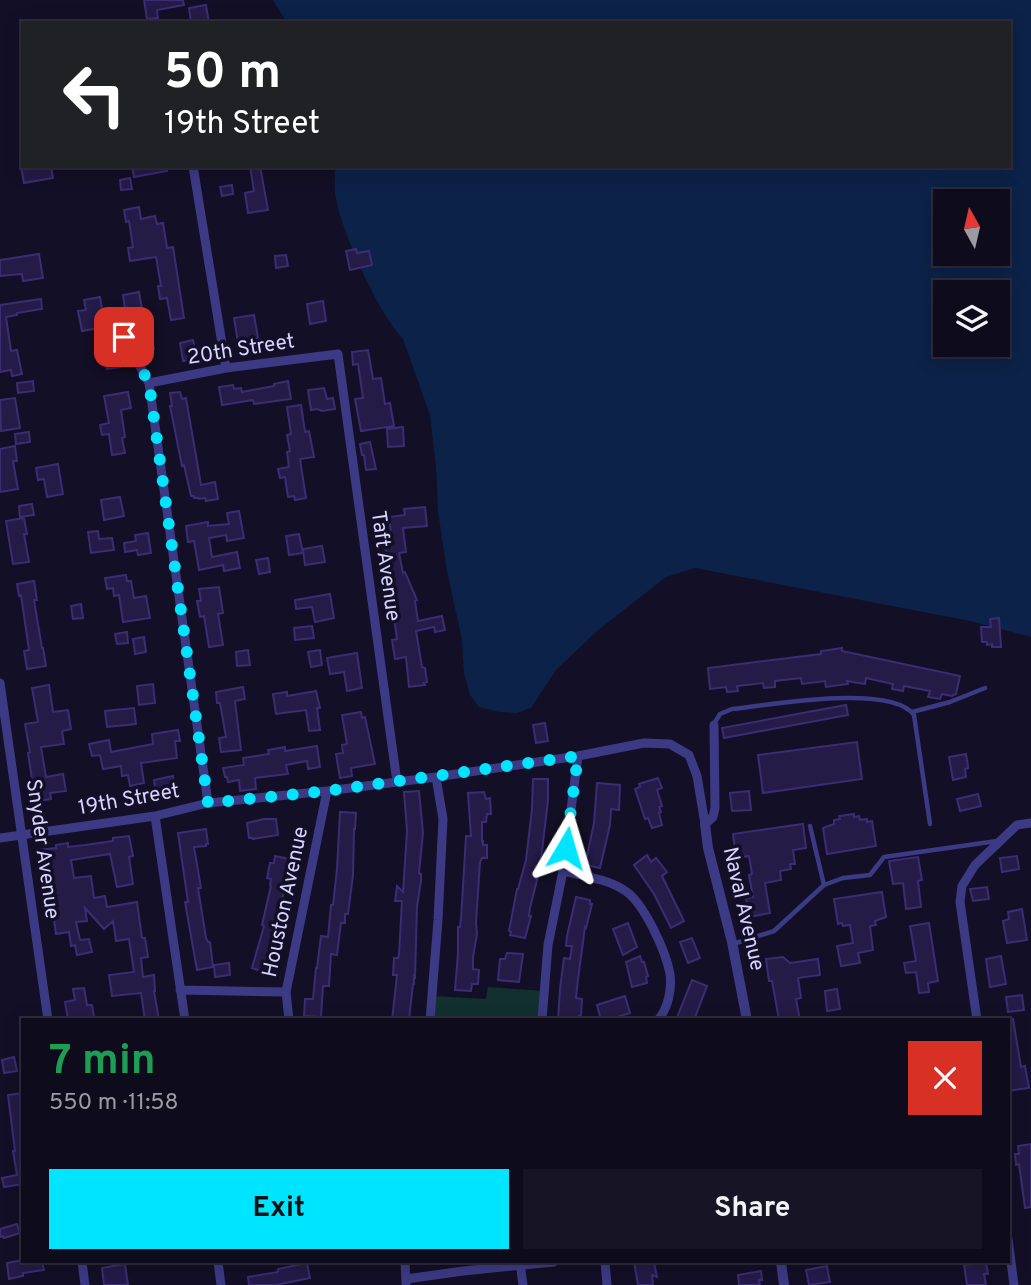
<!DOCTYPE html>
<html lang="en">
<head>
<meta charset="utf-8">
<style>
	body { margin:0; font-family:Overpass,sans-serif; background:#171425; color:#f1f3f6; height:100vh; display:flex; flex-direction:column; font-size:26px; white-space:nowrap }
	* { box-sizing:border-box; margin:0 }
	p { font-size:23px; color:#9b9ba3 }
	.icon { flex:none; width:38px; height:38px; fill:none; stroke:currentColor; stroke-width:2; stroke-linecap:round; stroke-linejoin:round }
	.map { position:relative; flex:1; overflow:hidden }
	.panel { position:absolute; left:21px; top:1018px; width:989px; height:245px; display:flex; flex-direction:column; background:#0e0b1c; border-radius:0px; box-shadow:0 4px 18px #0003,0 0 0 2px #2e2b3b }
	.panel>* { flex:none }
	.top-card { position:absolute; left:21px; top:21px; width:990px; height:147px; border-radius:0px; box-shadow:0 4px 18px #0003,0 0 0 2px #2e2b3b; background:#202124; color:#fff; overflow:hidden }
	.needle { width:46px; rotate:352deg }
	.tools { position:absolute; left:933px; top:189px; display:grid; gap:14px }
	.tools a { display:grid; place-items:center; width:77px; height:77px; border-radius:0px; background:#0e0b1c; box-shadow:0 4px 18px #0003,0 0 0 2px #2e2b3b; font-size:35px }
	.pin { position:absolute; display:grid; place-items:center; width:60px; height:60px; color:#fff; margin:-30px; border-radius:14px; box-shadow:0 4px 10px #0006 }
	.me { position:absolute; width:77px; margin:-38px; rotate:7deg; stroke-linejoin:round; filter:drop-shadow(0 0 5px #0008) }
	.turn { display:flex; align-items:center; gap:24px; height:147px; padding:0 28px; font-size:32px }
	.turn .icon { width:91px; height:91px; stroke-width:2.5 }
	.turn b { display:block; font-size:49px; line-height:60px }
	.round { display:grid; place-items:center; flex:none; width:74px; height:74px; border-radius:0px; background:#171425 }
	.head { display:flex; align-items:center; justify-content:space-between; height:119px; padding:0 28px }
	h1 { font-size:42px; font-weight:700; line-height:52px; color:#1e9e55 }
	.primary-button { display:flex; gap:14px; margin-top:auto; padding:14px 28px }
	.primary-button a { flex:1; height:80px; border-radius:0px; background:#00e5ff; color:#111; font-size:28px; font-weight:700; line-height:80px; text-align:center }
	.primary-button a+a { background:#171425; color:#f1f3f6 }
	.map>svg:first-child { display:block }
	.green { fill:#12302f }
	.water { fill:#0c2248; fill-rule:evenodd }
	.building { fill:#241b47; stroke:#3b2d73; stroke-width:2 }
	.lines { fill:none; stroke-linecap:round; stroke-linejoin:round }
	.service { stroke:#3d3a85; stroke-width:4.5 }
	.minor { stroke:#3d3a85; stroke-width:9 }
	.tertiary { stroke:#3d3a85; stroke-width:10 }
	.route { stroke:#00e5ff; stroke-width:12; stroke-dasharray:0 21.6 }
	.labels { text-anchor:middle; dominant-baseline:central; stroke-width:7; stroke-linejoin:round; paint-order:stroke }
	.street-label { font-size:21px; fill:#d9d4ff; stroke:#130f26 }
</style>
</head>
<body>
<div class="map">
<svg width="1031" height="1285" viewBox="0 0 1031 1285">
	<rect width="100%" height="100%" fill="#130f26"/>
	<path class="green" d="M488,987L544,991L542,1020H430L432,996L486,999Z"/>
	<path class="water" d="M273,0H1031V637L970,621L695,568L666,577L597,631L556,670L531,708L517,713L499,712L479,707L470,695L464,673L462,640L447,571L438,512L436,467L430,415L403,339C379,315 339,227 335,193C334,184 336,175 334,166H1010V23H287ZM945,201H998V254H945ZM945,292H998V345H945Z"/>
	<path class="building" d="M144,0H183L184,5L157,10L158,18L147,19Z
		M206,5L209,23H191L189,8Z
		M28,166H51L53,178L24,183L21,167Z
		M132,166H166L167,171L134,177Z
		M250,166H260L268,210L248,213L245,193L254,191Z
		M130,178L132,189L121,190L120,180Z
		M232,185L233,194L222,196L220,187Z
		M139,207L141,219L155,216L157,224L163,223L167,248L173,247L184,318L171,320L167,298L160,299L158,286H161L156,257L130,261L128,248L133,247L129,221L126,222L124,210Z
		M356,249L357,253L369,251L372,265L350,270L346,251Z
		M39,254L43,278L23,281L22,274L0,276V260Z
		M286,255L288,266L276,268L275,256Z
		M139,292L146,332L151,331L154,349L140,351L134,321L127,322L123,295Z
		M100,297L105,327L82,331L78,311L86,310L84,300Z
		M41,299L42,309L17,313V315L6,317L11,351L17,350L22,374L12,376L11,370L0,372V305Z
		M323,301L326,321L310,324L307,304Z
		M254,315L258,338L238,342L234,318Z
		M193,340L197,359L183,361L180,343Z
		M368,350L373,379L381,378L385,404L390,403L394,426L361,431L355,399L363,398L358,364L353,365L352,352Z
		M119,354L121,367L107,369L106,356Z
		M33,381L34,391L18,393L17,383Z
		M288,381L291,399L254,404L253,400L222,405L219,387L233,385L234,389L241,388L242,392L274,386V384Z
		M324,388L327,399L333,398L335,409L322,411L317,409L311,410L308,390Z
		M128,392L131,408L121,410L125,437L122,438L125,453L112,455L109,434L102,435L100,425L109,423L104,396Z
		M180,392L182,399L186,398L201,485L215,482L218,499L206,501L205,498L199,499L198,498H194V496H191L184,465L182,466L170,406H172L170,393Z
		M15,398L20,428L1,431L0,400Z
		M301,405L305,432L309,431L314,457L300,459L306,498L295,500L294,496L288,497L285,477L280,478L278,469L289,467L287,452L290,451L287,435L291,434L287,407Z
		M403,427L404,446L388,447L387,429Z
		M29,432L30,442L16,444L15,434Z
		M370,442L376,469L366,470L364,455H362L360,444Z
		M15,446L17,461H13L18,489L0,492V449Z
		M58,464L63,494L47,497L44,479L38,480L36,468Z
		M120,497L124,516L104,520L101,500Z
		M32,504L34,515L20,517L19,506Z
		M425,507L427,526L403,528L406,552L399,553L403,573L405,572L417,600L415,601L418,621L442,616L445,630L435,632L434,627L416,631L422,667L425,668L427,682L424,683L425,685L409,687L406,657L395,659L392,640L397,639L393,611L398,610L381,570L379,561L387,560L384,535L391,534L389,517L405,515L404,509Z
		M239,511L244,538L227,541L226,535L209,538L212,557L237,552L240,568L224,571L223,565L199,570L194,541L188,542L186,526L208,522V526L229,524L227,513Z
		M24,518L27,534H24L29,562L13,564L6,521Z
		M98,531L99,539L112,538L114,550L91,553L88,532Z
		M148,533L151,553L138,555L137,550L125,552L124,543L136,541L135,535Z
		M299,534L303,553L289,555L286,536Z
		M322,546L325,562L305,565L303,549Z
		M268,558L270,572L259,574L256,560Z
		M126,575L127,581H131L134,598L146,596L150,618L123,622L119,595L114,596L113,588L107,589L105,578Z
		M34,581L37,600H34L42,648H43L46,666L27,669L24,651L29,650L21,595L19,596L17,584Z
		M219,587L223,613L218,614L223,645L209,647L204,616L200,617L197,601H201L199,589Z
		M330,594L334,618L315,622L312,607L296,609L295,600Z
		M81,604L83,618L73,619L71,606Z
		M999,618L1001,647H992V644L987,645V642H982L981,627H991L990,619Z
		M312,626L314,638L295,640L294,628Z
		M127,632L128,643L117,644L115,634Z
		M144,637L146,652L135,654L133,639Z
		M842,648V651L960,676L956,694L952,696L942,694L940,699L928,697L930,691L904,686L903,691L892,689L893,684L866,678L865,684L847,681L848,684L826,687L825,681L802,684L801,678L775,681V687L764,688L763,683L737,686L738,691L727,692L726,687L710,689L708,668L821,654V651Z
		M248,650L250,665L237,666L236,652Z
		M320,650L322,665L311,667L308,652Z
		M357,653L362,688L347,691L344,672L330,674L327,658Z
		M153,684L155,703L139,705L137,686Z
		M49,685L53,712L68,710L71,729L62,731L64,744L41,747L46,777L63,774L66,791L50,793L51,799L33,802L29,780L32,779L28,753L30,752L25,724L38,722L32,688Z
		M243,687L245,699L235,701L241,750L221,752L219,738L226,737L220,703H217L216,692Z
		M316,691L320,708H317L320,730L309,731L306,710L276,714L273,694L287,692V696Z
		M846,705L848,715L724,738L722,728Z
		M134,708L136,724L107,727L105,711Z
		M361,712L362,718L365,717L375,764L351,768L352,776L340,778L336,754L343,753L342,745L347,744L342,715Z
		M545,723L548,741L536,743L533,725Z
		M178,730L180,741H175L177,758L141,763L144,783L130,786L128,775L122,776L121,766L103,769L100,755L92,756L89,744L109,740L111,752L153,744L152,734Z
		M857,742L862,779L763,793L758,755Z
		M317,746L320,767L308,769L307,761L286,765L288,774L255,778L256,789L240,791L239,780L228,782L227,777H225L223,768L244,765L243,758L269,754L268,750L285,747V751Z
		M966,754L968,766V768L965,769L966,777L953,780L949,757Z
		M173,776L175,793L156,796L154,780Z
		M658,778L662,788L657,790L662,806L659,807L661,812L659,813L662,825L652,828L648,818L645,819L635,789L640,787L639,784Z
		M533,779H548V800L540,868L530,908L529,916H531L525,938L510,935L511,932L509,931L517,889H518L526,860L532,809Z
		M597,783L620,785L619,810L611,809L610,825L600,868L585,865L594,823Z
		M419,791L423,833L419,873L421,874V881L417,906L415,977L414,976V984H413L409,1020H392L397,975H393L394,958H398L399,955L402,901H395L397,886L403,892L407,831L404,792Z
		M749,791L751,810L732,811L730,793Z
		M484,792L486,799L490,798L491,814H487L486,822H482V841H483V845H487V858H482L480,862L476,923L477,934L473,957V969L479,970L478,984H472L471,991L455,990L458,953V927H460L461,919L466,836H471L468,793Z
		M978,794L981,806L960,811L957,799Z
		M340,812L356,813L355,829H354L353,875L348,914H345V923H341L337,955L331,954L329,986H323L321,1017L304,1016L305,999H313L316,968H317L321,936L328,937L331,905H333L337,869Z
		M854,814V817L859,816L860,820L867,819V822L872,821L876,846L827,854L823,828L834,824V820L840,819L839,816Z
		M264,819H276L278,835L253,839V838H249L247,823Z
		M803,824L806,848L793,850L795,864H790L791,869L780,871L781,880L765,883L770,913L749,917L746,898L753,897L749,875L752,874L749,856L736,858L733,834Z
		M206,829L208,844H206V846L194,847L201,888H198L206,938L208,942H210L213,967L197,970L185,902H188L178,833Z
		M129,836L133,856L129,857L133,884L117,887L110,854L71,860L74,878L91,876L94,898L105,896L107,907L137,902L142,938H145L148,957L141,958L143,977L154,975L155,991H154L159,1020H145L141,993L112,996L109,975L134,972L129,939L116,941L113,921L104,929L85,908L87,921L76,922L80,940L89,939L92,952L77,955L75,945L71,946L69,932L56,934L53,913H50L46,884L44,885L41,866L39,850L56,848V845L68,843V847L85,845L113,841V838Z
		M647,855L651,862L656,858L667,872L662,876L684,921L671,928L654,894L634,865Z
		M275,856L290,859L282,900L285,901L274,944H276L267,973L252,968L264,926L262,925L271,886L270,885L271,879L267,878L270,863H274Z
		M1017,856L1019,869L1002,872L1000,858Z
		M918,857L922,880L918,881L921,907L906,909L903,883L893,884L889,861Z
		M987,887L989,899L973,901L970,889Z
		M882,892L886,917L875,921L876,925L870,926L873,950L858,953L860,963L841,966L837,946L853,943L850,925L843,926L842,923L838,924L834,899Z
		M576,897L590,900V904H592L586,928L585,927L578,979L576,998L582,999L581,1016H579L578,1019L558,1020L560,989L564,958L570,959L572,946H566L567,936Z
		M1022,909L1027,940L1007,943L1003,921L1009,919L1008,912Z
		M628,923L637,947L623,955L613,929Z
		M929,923L938,981L928,983L929,992L919,993L916,972L906,973L904,963L916,961L910,926Z
		M692,938L700,958L688,963L680,942Z
		M507,953L523,954L519,982L498,980L500,959H505Z
		M640,956L642,962H644L648,976L646,977L647,983L632,987L626,962Z
		M1001,956L1006,984L990,987L986,959Z
		M783,957L790,963L818,959L820,975L798,978L801,998L796,999L800,1020H779L772,981H769L766,959Z
		M229,963L230,975L215,977L214,965Z
		M692,980L707,986L694,1020H676Z
		M84,988L87,1005H92L94,1017L68,1020L65,1002L75,1000L73,989Z
		M837,989L840,1009L827,1011L825,991Z
		M1022,995L1024,1010L1008,1012L1006,997Z
		M625,996L630,1013L607,1020H601L597,1005Z
		M1013,1019L1021,1067L1025,1066L1029,1088L1008,1091V1020Z
		M14,1057L17,1071L4,1073L2,1060Z
		M23,1093V1184L4,1187L2,1178L17,1175L13,1151H15L8,1095Z
		M1031,1144V1207L1025,1208L1019,1164L1016,1165L1015,1154H1019L1018,1146Z
		M17,1224L20,1233L4,1238L3,1236L0,1237V1229Z
		M23,1260V1262H42L44,1270L23,1273V1276L9,1279L7,1263Z
		M634,1262H654L657,1277L652,1275L653,1285H638Z
		M986,1262L988,1274H984L986,1285H967L964,1265Z
		M307,1263L310,1278L276,1285H249L248,1277L278,1272V1269Z
		M125,1264L128,1285H104L102,1268Z
		M827,1266L830,1282L809,1285L806,1270Z
		M761,1271L762,1280H759L760,1285H739L738,1275Z"/>
	<g class="lines">
		<path class="service" d="M912,712L950,702L985,688
			M714,724L720,714L732,709C769,705 891,683 914,715L930,824
			M810,826L824,885
			M733,944L774,931L824,885L843,878L870,875L884,857L997,841"/>
		<path class="minor" d="M193,166L226,368
			M124,337L149,383L208,803
			M149,383L226,368L338,354L397,782
			M0,683L48,1020
			M155,816L185,1020
			M705,824L713,817L715,808L714,725
			M0,838L155,816L208,803L327,791L436,777L578,756L644,743L670,744L689,755L697,776L705,824
			M563,871C583,876 607,879 624,890C644,902 666,952 670,974C672,990 668,1008 658,1020
			M180,990L286,992
			M289,1020L286,992L327,791
			M430,1020L438,920L443,819L436,777
			M542,1020L548,945L563,871L578,756
			M977,1020L960,902L962,886L975,865L1017,825L1031,823
			M1008,1239L1014,1285
			M82,1262L85,1285
			M218,1262L221,1285
			M405,1262L406,1283
			M605,1262L607,1285
			M520,1263L523,1285
			M406,1279L463,1271L554,1262"/>
		<path class="tertiary" d="M705,824L708,848L732,942L747,1020
			M781,1262L784,1285"/>
	</g>
	<g class="lines">
		<path class="route" d="M124,337L149,383L208,803L327,791L578,756L566,848"/>
	</g>
	<g class="labels">
		<g class="street-label">
			<text transform="translate(241 350) rotate(-9)">20th Street</text>
			<text transform="translate(385 566) rotate(82)">Taft Avenue</text>
			<text transform="translate(129 800) rotate(-10)">19th Street</text>
			<text transform="translate(42 849) rotate(82)">Snyder Avenue</text>
			<text transform="translate(286 902) rotate(-78)">Houston Avenue</text>
			<text transform="translate(743 909) rotate(77)">Naval Avenue</text>
		</g>
	</g>
</svg>
<div class="tools">
<a><svg class="needle" viewBox="-14 -14 28 28"><path d="M0-13l5 13h-10z" fill="#e53935"/><path d="M0 13l5-13h-10z" fill="#9b9ba3"/></svg></a>
<a><svg class="icon" aria-label="layers" viewBox="0 0 24 24"><path d="M12 4l9 5-9 5-9-5zM3 14l9 5 9-5"/></svg></a>
</div>
<div class="pin" style="left:124px;top:337px;background:#d93025"><svg class="icon" aria-label="arrive" viewBox="0 0 24 24"><path d="M6 21V4h12l-3 4 3 4H6"/></svg></div>
<svg class="me" style="left:566px;top:848px" viewBox="-20 -20 40 40"><path d="M0-17L14 15 0 8-14 15z" fill="#00e5ff" stroke="#fff" stroke-width="4"/></svg>
<div class="top-card">
<div class="turn"><svg class="icon" aria-label="left" viewBox="0 0 24 24"><path d="M17 20v-9H6M10 6l-5 5 5 5"/></svg><div><b>50 m</b>19th Street</div></div>
</div>
<section class="panel">
<div class="head"><div><h1>7 min</h1><p>550 m · 11:58</p></div><a class="round" style="background:#d93025;color:#fff"><svg class="icon" aria-label="close" viewBox="0 0 24 24"><path d="M6 6l12 12M18 6L6 18"/></svg></a></div>
<div class="primary-button"><a>Exit</a><a>Share</a></div>
</section>
</div>
</body>
</html>
